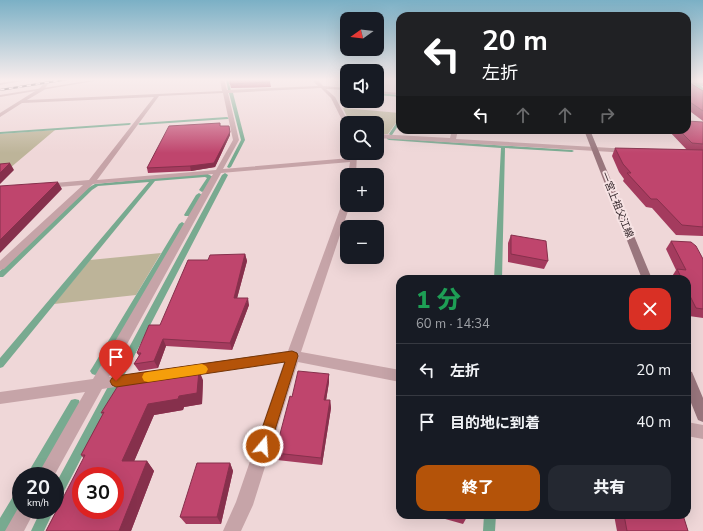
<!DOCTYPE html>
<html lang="ja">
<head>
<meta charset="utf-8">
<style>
	body { margin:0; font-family:"Nunito Sans","Noto Sans JP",sans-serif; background:#242831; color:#f1f3f6; height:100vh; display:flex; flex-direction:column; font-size:15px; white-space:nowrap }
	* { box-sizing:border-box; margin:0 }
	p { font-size:13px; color:#9ea1a6 }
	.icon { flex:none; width:22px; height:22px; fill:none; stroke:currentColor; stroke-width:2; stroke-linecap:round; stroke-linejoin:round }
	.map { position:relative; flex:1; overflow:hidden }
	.side { position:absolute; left:396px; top:275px; width:295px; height:244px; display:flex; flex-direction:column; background:#171b24; border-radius:12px; box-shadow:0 4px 16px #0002 }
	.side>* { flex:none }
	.banner { position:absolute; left:396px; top:12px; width:295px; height:122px; border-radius:12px; box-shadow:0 4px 16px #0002; background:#202124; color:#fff; overflow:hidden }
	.needle { width:26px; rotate:256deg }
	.buttons { position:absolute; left:340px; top:12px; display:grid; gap:8px }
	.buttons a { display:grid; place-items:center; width:44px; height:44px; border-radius:8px; background:#171b24; box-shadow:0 4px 16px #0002; font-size:20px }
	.speed { position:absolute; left:12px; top:467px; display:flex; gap:8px; font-size:20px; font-weight:700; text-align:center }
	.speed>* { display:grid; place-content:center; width:52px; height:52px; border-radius:50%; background:#171b24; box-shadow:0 4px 16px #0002; line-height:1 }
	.speed small { font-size:10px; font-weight:400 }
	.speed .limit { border:6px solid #d22; background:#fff; color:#111 }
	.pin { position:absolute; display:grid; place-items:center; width:34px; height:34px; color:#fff; margin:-41px -17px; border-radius:50% 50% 50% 0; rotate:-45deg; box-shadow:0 0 4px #0007 }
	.pin .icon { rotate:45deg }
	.me { position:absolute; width:44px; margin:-22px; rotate:18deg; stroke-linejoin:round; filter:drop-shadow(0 0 3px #0008) }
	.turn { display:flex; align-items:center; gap:14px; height:84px; padding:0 20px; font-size:18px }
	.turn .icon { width:52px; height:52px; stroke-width:2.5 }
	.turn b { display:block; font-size:28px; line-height:34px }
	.lanes { display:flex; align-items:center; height:38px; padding:0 20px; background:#0003; justify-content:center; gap:20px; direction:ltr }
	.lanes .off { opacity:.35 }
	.round { display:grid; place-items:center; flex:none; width:42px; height:42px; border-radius:12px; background:#242831 }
	.headline { display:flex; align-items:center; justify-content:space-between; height:68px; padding:0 20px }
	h1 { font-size:24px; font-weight:800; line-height:30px; color:#1e9e55 }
	.cta { display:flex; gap:8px; margin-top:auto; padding:8px 20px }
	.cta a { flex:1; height:46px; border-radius:12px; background:#b45309; color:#fff; font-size:16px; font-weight:800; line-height:46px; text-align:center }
	.cta a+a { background:#242831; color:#f1f3f6 }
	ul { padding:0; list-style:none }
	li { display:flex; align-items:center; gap:12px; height:52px; padding:0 20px; border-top:1px solid #363941 }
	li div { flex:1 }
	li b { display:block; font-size:15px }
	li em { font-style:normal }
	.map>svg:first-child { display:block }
	.green { fill:#bdb499 }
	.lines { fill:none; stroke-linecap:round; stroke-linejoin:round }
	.stream { fill:#78aa90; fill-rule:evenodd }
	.minor { fill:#c6a4a8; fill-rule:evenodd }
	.tertiary { fill:#c6a4a8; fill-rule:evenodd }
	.secondary { fill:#99767d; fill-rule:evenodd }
	.rail-casing { stroke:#322529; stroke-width:2 }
	.rail { stroke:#f7e3e4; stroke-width:1.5; stroke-dasharray:4.5; stroke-linecap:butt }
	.wall { fill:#a43b5e }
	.shaded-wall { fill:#86304c }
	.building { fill:#bf456d; stroke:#86304c; fill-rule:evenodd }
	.route { fill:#b45309; stroke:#753606 }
	.slow { fill:#f59e0b }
	.labels { text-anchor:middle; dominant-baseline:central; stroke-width:4; stroke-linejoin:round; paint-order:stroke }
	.street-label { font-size:10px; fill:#322529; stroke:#f7e3e4 }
</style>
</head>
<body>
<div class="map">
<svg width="703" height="531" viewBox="0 0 703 531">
	<rect width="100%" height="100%" fill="#efd7d8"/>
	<path class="green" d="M343,108L400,113V117L388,134H377V123L348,119Z
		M55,130L10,168H0V134Z
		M161,253L136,295L54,304L90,260Z"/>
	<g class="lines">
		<path class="stream" d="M226,79H228L231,91L228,90Z
			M696,83L703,84V86L700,85L703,88V91L695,85Z
			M231,92L233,93L245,140L231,167L229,168L227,167L241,140L229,93Z
			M377,93L400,95V97L377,95Z
			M227,117L229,118L228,119L140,125L138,124L140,123Z
			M399,119H400V123L392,135H390L389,134Z
			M130,123L131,124L129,125L0,134V132Z
			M387,138L572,150L574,151L572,152L505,148L502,279H494L501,148L389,140L387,139Z
			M206,173L213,177L204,191L202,192L199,190L207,178L205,177L155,181L3,367L0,368V358L149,182L98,186L92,190L3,277H0V271L88,188L95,184Z
			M225,173L228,175L59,501L55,503V485L222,175Z
			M199,193L202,195L190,215L189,216H185L184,215L196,195Z
			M182,222L185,224L98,374L95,375L92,374L90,371L92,368L179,224Z
			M75,399L79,400L80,403L79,406L38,476H26L71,400Z
			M21,488V506L7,531H0V518L17,490Z
			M41,510H54L44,531H31Z
			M484,515H496L495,531H483Z"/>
		<path class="minor" d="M26,79H33L0,85V83Z
			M47,79H51L44,90L27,100L222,91L220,79H224L227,90L318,86L312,80L313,79H317L323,86L347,88V90L326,89L335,97L349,123H347V126L344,124L331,98L321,88L228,93L239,140L223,169L350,158L351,153H357L356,175H348L350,162L221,173L109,377L288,351L343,201L347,199V205H350L301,352L400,370V382L298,362L253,505L241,531H223L236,502L284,362L102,389L54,476H37L85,392L0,404V392L93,379L213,174L93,184L4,269L0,270V261L83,185L46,188H43V184L89,180L154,97L22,103L0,117V113L40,88ZM223,93L233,140L216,170L97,180L159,96Z
			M378,79H382L377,83V80Z
			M687,82L703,83V85L687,84Z
			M377,91L400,93V95L377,93Z
			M452,130H458L456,139L629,149L632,151L629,153L377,138V134L450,138Z
			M687,422L703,425V439L687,436Z
			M21,503V510H35L24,531H5Z"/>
		<path class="tertiary" d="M99,79H106L0,97V95Z"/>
		<path class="secondary" d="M584,130H590L652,279H642Z
			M687,370L692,372L703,398V422L698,420L687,393Z"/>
		<defs>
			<path id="rail" d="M0,90L69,79"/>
		</defs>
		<use href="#rail" class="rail-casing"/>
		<use href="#rail" class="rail"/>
	</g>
	<path class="wall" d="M687,81L703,91V121L687,109Z
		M270,82L271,87L231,88L230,84Z
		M703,122V236L676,235L652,208L646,207L623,181L624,179L619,172L612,156L615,148L687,150L668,130H687Z
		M221,126L230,135L215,167L191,171L148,173L147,168Z
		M511,235L548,261L544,269L508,262V243Z
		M671,241L703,259V318L689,316L687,311V279H672L671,278L676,270L666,249Z
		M245,254L247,261L237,298L249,305L232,350L166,346L158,368L139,371L134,364L139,356L137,353L160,325L208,260Z
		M147,372L150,378L203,380L202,404L184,407L183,410L154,415L134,461H147L154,471L131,531H46L84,459L81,455L103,414L101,413Z
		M329,374V382L326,400H330L331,408L322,465L277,460L275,453L292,397Z
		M230,463L233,471L221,524H186L180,517Z
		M431,515H467V517L463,524Z
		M614,515H683L688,531H617Z"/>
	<path class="shaded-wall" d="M230,132V135L215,167L191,171L190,166Z
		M10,163L14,170L0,184V173Z
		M58,182L62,189L0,253V240Z
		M245,254L247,261L235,306L234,298Z
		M248,298L249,305L232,350L230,343Z
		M163,339L166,346L158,368L154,361Z
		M199,370L203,380L202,404L184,407L183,410L154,415L130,471L122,461L148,404L179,396Z
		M147,372L153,383L144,379Z
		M329,374V382L325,407L324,400Z
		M330,400L331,408L322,465L321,458Z
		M147,461L154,471L131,531H119Z
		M230,463L233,471L221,524L217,517Z"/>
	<path class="building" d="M230,79H268L270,82L230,84Z
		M687,81L703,91V111L687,100Z
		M687,121L703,122V144L692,143L679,130H687Z
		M220,123V126H229L230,132L214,163L190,166L147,168L169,126Z
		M615,148L703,150V227L682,225L657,199H651L627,173H631L623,164Z
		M10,163L0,173V164Z
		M58,182L0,240V186Z
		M511,235L546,241L548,261L511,254Z
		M671,241L691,242L696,246L703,259V309L696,308L687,290V279H682L677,269L686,270Z
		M245,254L234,298H248L230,343L163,339L154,361L134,364L141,353H137L149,325H160L188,260H208L210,255Z
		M199,370L197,393L179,396L178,399L148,404L122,461H147L119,531H46L85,455H81L104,412L101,413L124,376L147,372L144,379ZM81,476H115V510H81Z
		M298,371L329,374L324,400H330L321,458L275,453L290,396L292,397Z
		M197,463H230L217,517H180Z
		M459,515H467V517Z
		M624,515H683L688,531H627Z"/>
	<linearGradient id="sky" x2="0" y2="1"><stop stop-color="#7bb0c5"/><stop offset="0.52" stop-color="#f8eded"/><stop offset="1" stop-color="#f8eded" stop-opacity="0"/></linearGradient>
	<rect width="703" height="153" fill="url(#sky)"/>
	<path class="route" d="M292,351L297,353L298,356L270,446L268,451L263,453L258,451L256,446L285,362L116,387L112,385L110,381L112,378L116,376Z"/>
	<path class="slow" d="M202,364L206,366L208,369L206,373L202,374L148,382L144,381L142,377L144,373L148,372Z"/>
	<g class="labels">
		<g class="street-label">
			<text transform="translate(617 205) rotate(68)">一宮上祖父江線</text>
		</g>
	</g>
</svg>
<div class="buttons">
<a><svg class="needle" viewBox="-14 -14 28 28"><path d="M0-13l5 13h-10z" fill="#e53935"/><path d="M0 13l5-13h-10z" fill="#9ea1a6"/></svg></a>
<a><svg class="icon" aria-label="sound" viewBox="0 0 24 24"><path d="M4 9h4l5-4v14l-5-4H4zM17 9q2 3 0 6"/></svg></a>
<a><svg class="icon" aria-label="search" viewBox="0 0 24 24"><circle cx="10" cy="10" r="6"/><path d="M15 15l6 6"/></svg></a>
<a>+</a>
<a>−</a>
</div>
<div class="speed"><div>20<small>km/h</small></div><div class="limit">30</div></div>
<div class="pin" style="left:116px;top:381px;background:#d93025"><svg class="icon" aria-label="arrive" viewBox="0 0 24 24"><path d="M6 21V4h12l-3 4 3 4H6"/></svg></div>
<svg class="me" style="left:263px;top:446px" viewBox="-20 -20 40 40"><circle r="17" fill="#b45309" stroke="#fff" stroke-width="3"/><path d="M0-11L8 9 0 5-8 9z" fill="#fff"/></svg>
<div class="banner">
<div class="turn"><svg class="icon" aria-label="left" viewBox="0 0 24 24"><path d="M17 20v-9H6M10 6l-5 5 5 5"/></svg><div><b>20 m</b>左折</div></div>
<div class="lanes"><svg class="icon" aria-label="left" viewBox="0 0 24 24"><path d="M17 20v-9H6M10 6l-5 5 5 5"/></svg><svg class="icon off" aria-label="ahead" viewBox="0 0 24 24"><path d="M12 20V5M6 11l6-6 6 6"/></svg><svg class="icon off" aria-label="ahead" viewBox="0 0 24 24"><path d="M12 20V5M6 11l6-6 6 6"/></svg><svg class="icon off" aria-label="right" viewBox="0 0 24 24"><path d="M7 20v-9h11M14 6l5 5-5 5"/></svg></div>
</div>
<section class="side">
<div class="headline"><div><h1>1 分</h1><p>60 m · 14:34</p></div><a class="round" style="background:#d93025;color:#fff"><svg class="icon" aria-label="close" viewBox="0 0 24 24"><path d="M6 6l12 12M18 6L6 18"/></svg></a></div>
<ul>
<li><svg class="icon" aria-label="left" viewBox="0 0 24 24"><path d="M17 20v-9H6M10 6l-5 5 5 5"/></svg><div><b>左折</b></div><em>20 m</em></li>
<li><svg class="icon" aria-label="arrive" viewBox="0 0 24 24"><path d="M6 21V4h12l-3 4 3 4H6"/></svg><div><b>目的地に到着</b></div><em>40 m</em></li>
</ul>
<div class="cta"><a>終了</a><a>共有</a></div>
</section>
</div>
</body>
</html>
